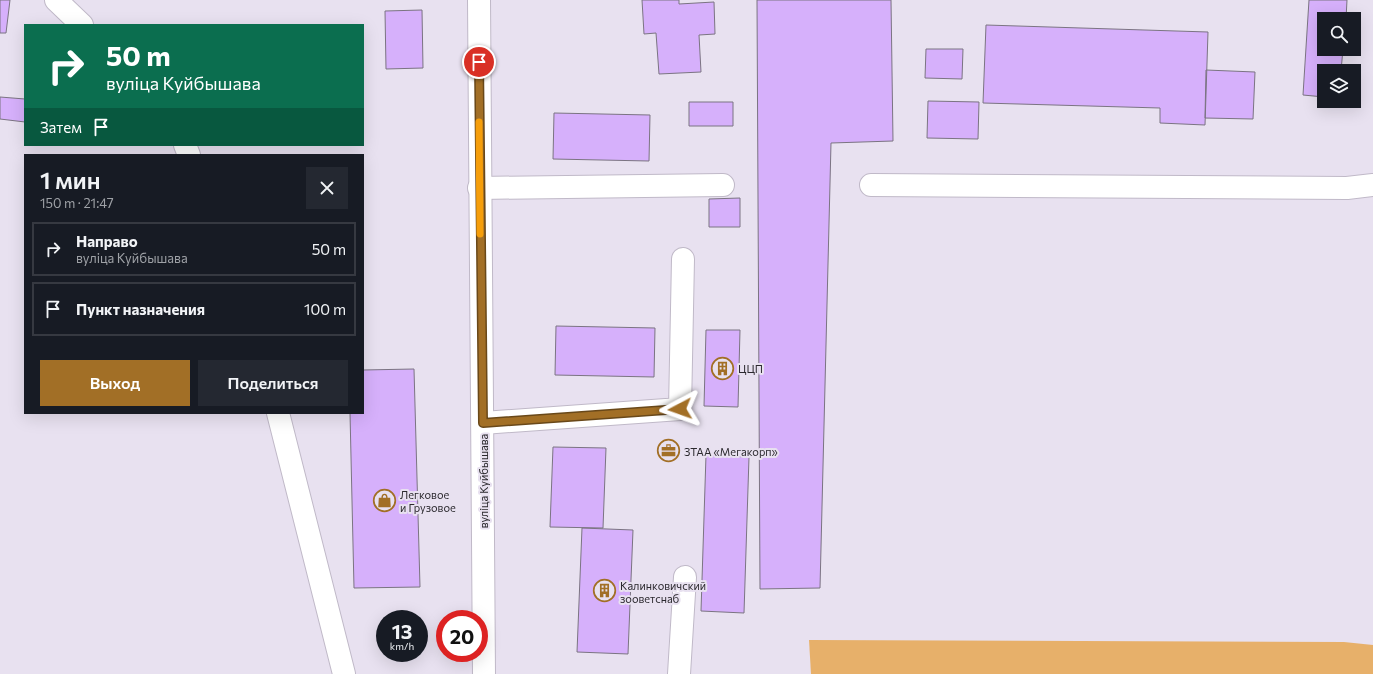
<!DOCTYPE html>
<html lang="ru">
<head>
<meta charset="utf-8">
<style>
	body { margin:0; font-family:Commissioner,sans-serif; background:#242831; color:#f1f3f6; height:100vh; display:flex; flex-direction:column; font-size:15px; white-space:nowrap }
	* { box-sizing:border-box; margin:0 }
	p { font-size:13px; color:#9ea1a6 }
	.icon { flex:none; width:22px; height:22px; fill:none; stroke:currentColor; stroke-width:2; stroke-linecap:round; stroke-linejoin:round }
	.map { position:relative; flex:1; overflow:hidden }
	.side { position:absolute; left:24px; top:154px; width:340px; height:260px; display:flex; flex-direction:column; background:#171b24; border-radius:0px; box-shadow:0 4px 16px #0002 }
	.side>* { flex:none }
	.hud { position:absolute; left:24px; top:24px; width:340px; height:122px; border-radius:0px; box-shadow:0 4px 16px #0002; background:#0b6e4f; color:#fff; overflow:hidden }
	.fabs { position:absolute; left:1317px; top:12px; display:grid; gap:8px }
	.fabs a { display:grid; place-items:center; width:44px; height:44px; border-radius:0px; background:#171b24; box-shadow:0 4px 16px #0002; font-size:20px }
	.speed { position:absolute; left:376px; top:610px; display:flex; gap:8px; font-size:20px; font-weight:700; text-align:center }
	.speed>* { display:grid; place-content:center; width:52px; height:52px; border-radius:50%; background:#171b24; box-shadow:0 4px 16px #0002; line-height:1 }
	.speed small { font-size:10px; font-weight:400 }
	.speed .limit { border:6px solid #d22; background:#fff; color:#111 }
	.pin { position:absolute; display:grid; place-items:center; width:34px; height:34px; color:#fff; margin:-17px; border:2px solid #fff; border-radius:50%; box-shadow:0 1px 4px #0007 }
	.me { position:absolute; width:44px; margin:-22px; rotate:266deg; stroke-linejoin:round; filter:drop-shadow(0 0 3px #0008) }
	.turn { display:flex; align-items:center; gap:14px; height:84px; padding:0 16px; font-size:18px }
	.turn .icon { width:52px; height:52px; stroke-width:2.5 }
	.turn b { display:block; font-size:28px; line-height:34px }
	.then { display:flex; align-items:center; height:38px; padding:0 16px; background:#0003; gap:8px; font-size:15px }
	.round { display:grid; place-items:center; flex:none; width:42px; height:42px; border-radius:0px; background:#242831 }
	.summary { display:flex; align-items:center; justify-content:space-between; height:68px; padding:0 16px }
	h1 { font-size:24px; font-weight:600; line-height:30px }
	.cta { display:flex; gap:8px; margin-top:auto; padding:8px 16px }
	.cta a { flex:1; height:46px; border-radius:0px; background:#a26f26; color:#fff; font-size:16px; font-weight:600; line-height:46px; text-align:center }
	.cta a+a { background:#242831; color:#f1f3f6 }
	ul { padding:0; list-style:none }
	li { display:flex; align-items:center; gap:12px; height:54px; margin:0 8px 6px; padding:0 8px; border:2px solid #363941; border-radius:0px }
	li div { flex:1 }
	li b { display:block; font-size:15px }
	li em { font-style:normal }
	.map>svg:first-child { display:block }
	.green { fill:#e7b06a }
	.building { fill:#d6b0fb; stroke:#7b7482 }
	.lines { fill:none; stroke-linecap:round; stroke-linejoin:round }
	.minor-casing { stroke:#c0b9c8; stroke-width:24 }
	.major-casing { stroke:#c0b9c8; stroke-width:24 }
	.minor { stroke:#fff; stroke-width:22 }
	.major { stroke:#fff; stroke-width:22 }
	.route-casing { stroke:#694819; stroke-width:10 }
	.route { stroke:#a26f26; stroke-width:7 }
	.slow { stroke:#f59e0b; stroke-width:7 }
	.labels { text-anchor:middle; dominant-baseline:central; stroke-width:4; stroke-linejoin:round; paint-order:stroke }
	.poi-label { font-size:11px; fill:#2b292e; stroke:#e8e1f0; text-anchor:start }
	.street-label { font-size:11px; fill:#2b292e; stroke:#e8e1f0 }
</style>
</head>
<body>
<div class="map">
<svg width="1373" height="674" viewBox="0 0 1373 674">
	<rect width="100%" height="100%" fill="#e8e1f0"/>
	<path class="green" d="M809,640L1344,642L1373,645V674H811Z"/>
	<path class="building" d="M0,0H10L6,33H0Z
		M642,0H679V4L714,2L715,34L699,35L701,72L659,74L656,33L644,34Z
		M757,0H891L893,141L831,143L820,588L760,589Z
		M1309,0H1347L1346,19H1324V49H1343L1341,71H1324V97L1303,95Z
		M422,10L423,68L386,69L385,11Z
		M986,25L1208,32L1205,125L1160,123V108L983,103Z
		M926,49H963L962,79L925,78Z
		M1206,70L1255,72L1253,119L1205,118Z
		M0,97L25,99V122L0,119Z
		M928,101L979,102L978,139L927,138Z
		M689,102H733V126H689Z
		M554,113L650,115L649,161L553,159Z
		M740,198V227H709V199Z
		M556,326L655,328L654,377L555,375Z
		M706,330H740L738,407L704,406Z
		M414,369L420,587L354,588L350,413H363V370Z
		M553,447L606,448L603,528L550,527Z
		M706,455L749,457L744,613L701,611Z
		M582,528L633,530L628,654L577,652Z"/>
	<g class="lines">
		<defs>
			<path id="minor" d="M56,0L82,25
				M185,145L189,155
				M871,185L1347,188L1373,185
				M479,188L723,185
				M278,413L344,674
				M483,423L680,409L683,259
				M679,674L685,577"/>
			<path id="major" d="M479,0L484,674"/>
		</defs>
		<use href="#minor" class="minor-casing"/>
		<use href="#major" class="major-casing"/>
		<use href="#minor" class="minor"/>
		<use href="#major" class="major"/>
	</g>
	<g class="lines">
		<defs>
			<path id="route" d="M479,62L483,423L680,409"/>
		</defs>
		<use href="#route" class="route-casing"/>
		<use href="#route" class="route"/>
		<path class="slow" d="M479,122L480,234"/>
	</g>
	<defs>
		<symbol id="building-ring" viewBox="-11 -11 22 22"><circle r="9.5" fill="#e8e1f0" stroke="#a26f26" stroke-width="1.5"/><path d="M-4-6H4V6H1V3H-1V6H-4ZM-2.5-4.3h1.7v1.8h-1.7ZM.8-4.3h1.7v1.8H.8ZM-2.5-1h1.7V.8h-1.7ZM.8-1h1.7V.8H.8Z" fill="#a26f26"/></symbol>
		<symbol id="office-ring" viewBox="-11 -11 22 22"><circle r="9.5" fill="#e8e1f0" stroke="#a26f26" stroke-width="1.5"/><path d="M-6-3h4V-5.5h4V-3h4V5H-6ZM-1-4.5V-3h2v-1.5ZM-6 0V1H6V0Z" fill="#a26f26"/></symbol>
		<symbol id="shop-ring" viewBox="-11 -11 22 22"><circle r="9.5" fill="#e8e1f0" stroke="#a26f26" stroke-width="1.5"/><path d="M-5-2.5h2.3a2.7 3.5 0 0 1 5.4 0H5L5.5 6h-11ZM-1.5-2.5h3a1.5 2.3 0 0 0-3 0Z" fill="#a26f26"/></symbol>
	</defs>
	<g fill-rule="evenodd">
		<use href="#building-ring" x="710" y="356" width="25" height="25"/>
		<use href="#office-ring" x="656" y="438" width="25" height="25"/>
		<use href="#shop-ring" x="372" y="488" width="25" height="25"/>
		<use href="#building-ring" x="592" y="578" width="25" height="25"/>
	</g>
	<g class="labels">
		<g class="poi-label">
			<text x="738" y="368">ЦЦП</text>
			<text x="684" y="451">ЗТАА «Мегакорп»</text>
			<text x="400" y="494">Легковое<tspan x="400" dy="13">и Грузовое</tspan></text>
			<text x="620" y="585">Калинковичский<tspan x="620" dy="13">зооветснаб</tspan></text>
		</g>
		<g class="street-label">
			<text transform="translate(483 481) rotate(-90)">вуліца Куйбышава</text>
		</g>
	</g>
</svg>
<div class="fabs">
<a><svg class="icon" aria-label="search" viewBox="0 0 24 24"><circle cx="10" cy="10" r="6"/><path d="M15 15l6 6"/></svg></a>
<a><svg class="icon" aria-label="layers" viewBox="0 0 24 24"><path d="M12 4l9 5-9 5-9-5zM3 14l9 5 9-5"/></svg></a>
</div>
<div class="speed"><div>13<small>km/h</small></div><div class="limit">20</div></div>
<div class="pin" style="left:479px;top:62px;background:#d93025"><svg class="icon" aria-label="arrive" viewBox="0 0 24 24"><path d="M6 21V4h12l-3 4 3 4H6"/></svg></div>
<svg class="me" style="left:680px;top:409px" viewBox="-20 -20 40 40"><path d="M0-17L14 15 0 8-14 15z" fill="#a26f26" stroke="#fff" stroke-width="4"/></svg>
<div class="hud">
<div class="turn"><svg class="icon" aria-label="right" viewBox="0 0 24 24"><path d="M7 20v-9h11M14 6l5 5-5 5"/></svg><div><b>50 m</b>вуліца Куйбышава</div></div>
<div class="then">Затем<svg class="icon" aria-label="arrive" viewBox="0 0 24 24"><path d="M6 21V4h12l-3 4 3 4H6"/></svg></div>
</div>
<section class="side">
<div class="summary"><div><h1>1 мин</h1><p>150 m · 21:47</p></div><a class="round"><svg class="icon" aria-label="close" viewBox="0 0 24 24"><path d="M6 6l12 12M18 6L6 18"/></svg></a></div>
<ul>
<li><svg class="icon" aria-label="right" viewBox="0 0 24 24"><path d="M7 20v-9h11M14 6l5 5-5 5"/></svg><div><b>Направо</b><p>вуліца Куйбышава</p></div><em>50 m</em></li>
<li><svg class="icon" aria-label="arrive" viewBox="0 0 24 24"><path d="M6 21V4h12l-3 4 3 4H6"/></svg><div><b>Пункт назначения</b></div><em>100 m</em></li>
</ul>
<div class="cta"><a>Выход</a><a>Поделиться</a></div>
</section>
</div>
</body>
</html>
